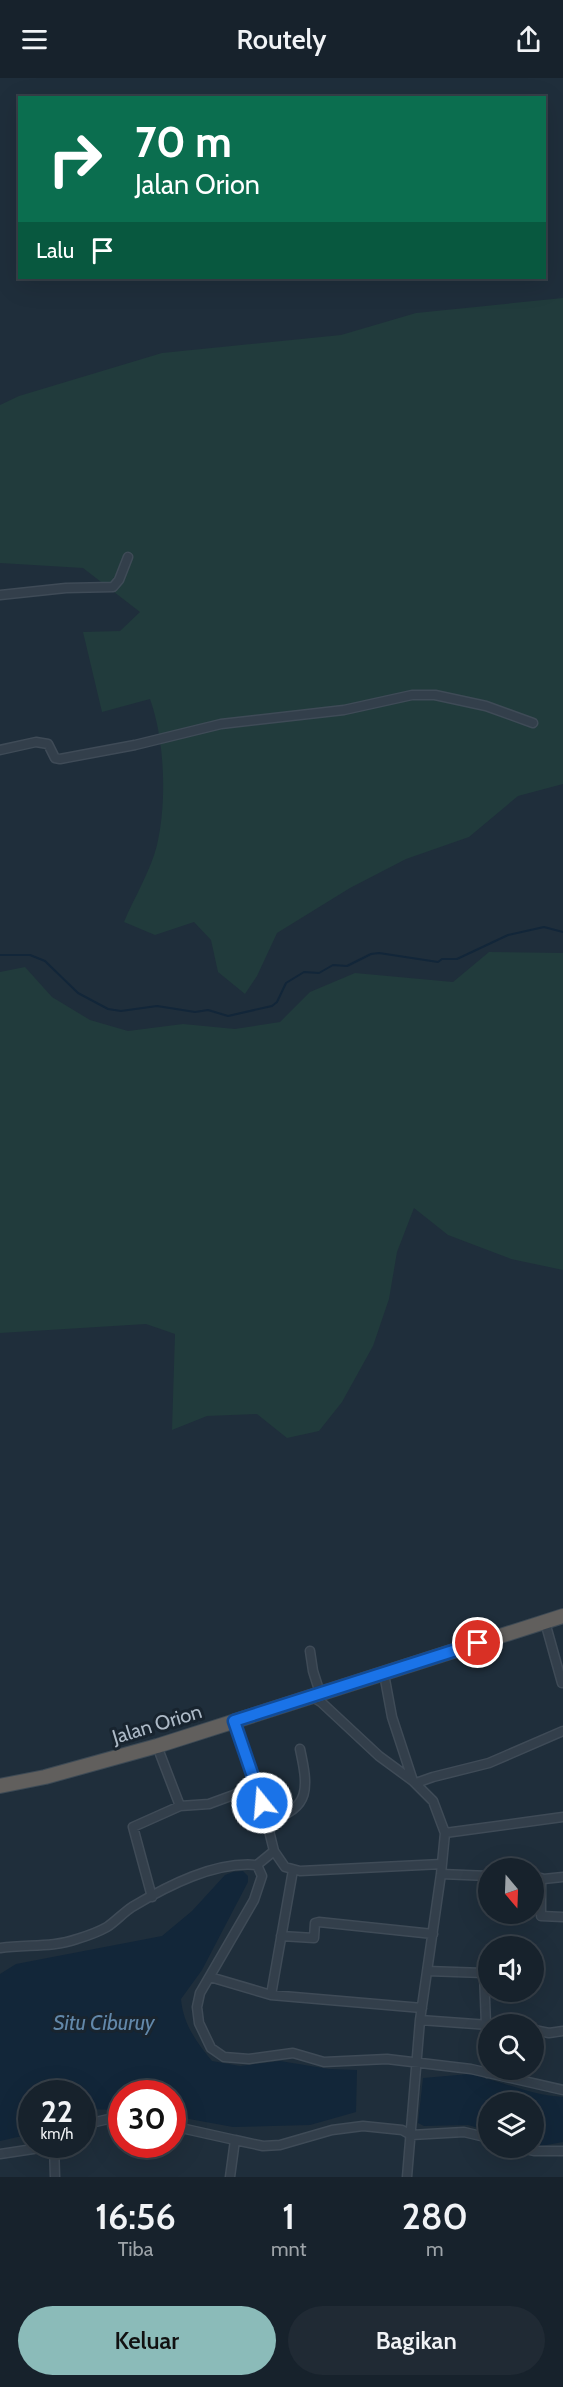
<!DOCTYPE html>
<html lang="id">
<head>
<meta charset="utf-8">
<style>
	body { margin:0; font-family:Cabin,sans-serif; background:#202a34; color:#f1f3f6; height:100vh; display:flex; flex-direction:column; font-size:22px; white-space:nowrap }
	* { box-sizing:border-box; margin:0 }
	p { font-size:20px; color:#9ea4a9 }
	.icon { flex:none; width:33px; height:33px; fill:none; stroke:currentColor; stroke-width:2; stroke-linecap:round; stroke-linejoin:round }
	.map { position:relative; height:2099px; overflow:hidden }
	.sheet { display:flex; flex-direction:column; background:#17222c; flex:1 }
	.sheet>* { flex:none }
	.guide { position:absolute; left:18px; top:18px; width:528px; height:183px; border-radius:0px; box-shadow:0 6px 24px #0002,0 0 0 2px #363f48; background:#0b6e4f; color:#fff; overflow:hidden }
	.needle { width:39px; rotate:161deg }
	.controls { position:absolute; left:478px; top:1780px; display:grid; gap:12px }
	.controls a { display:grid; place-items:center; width:66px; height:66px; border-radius:50%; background:#17222c; box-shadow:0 6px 24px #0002,0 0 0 2px #363f48; font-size:30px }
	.speed { position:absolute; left:18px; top:2002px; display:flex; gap:12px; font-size:30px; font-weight:700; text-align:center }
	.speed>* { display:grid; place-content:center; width:78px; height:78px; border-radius:50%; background:#17222c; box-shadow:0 6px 24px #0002,0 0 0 2px #363f48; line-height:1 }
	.speed small { font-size:15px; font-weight:400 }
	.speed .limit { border:9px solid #d22; background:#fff; color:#111 }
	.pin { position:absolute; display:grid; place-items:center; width:51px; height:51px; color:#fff; margin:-26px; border:3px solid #fff; border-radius:50%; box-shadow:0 2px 6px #0007 }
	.me { position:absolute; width:66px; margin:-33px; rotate:343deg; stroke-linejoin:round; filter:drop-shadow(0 0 4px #0008) }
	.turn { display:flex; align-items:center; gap:21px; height:126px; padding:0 18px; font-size:27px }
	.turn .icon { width:78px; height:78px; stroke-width:2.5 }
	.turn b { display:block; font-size:42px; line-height:51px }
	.then { display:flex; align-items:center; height:57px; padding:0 18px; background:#0003; gap:12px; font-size:22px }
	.eta { display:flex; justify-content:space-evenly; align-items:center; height:102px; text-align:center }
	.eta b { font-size:36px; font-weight:600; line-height:42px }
	.action { display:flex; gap:12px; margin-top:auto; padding:12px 18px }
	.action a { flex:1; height:69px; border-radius:36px; background:#8bbbb9; color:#111; font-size:24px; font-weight:600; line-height:69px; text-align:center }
	.action a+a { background:#202a34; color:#f1f3f6 }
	header { display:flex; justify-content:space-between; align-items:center; height:78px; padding:0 18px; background:#17222c; font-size:27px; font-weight:600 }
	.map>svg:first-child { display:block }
	.green { fill:#213b3c }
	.water { fill:#122639 }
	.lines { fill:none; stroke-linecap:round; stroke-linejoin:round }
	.stream { stroke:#122639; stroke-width:2 }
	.minor-casing { stroke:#3f4b57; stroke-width:11 }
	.trunk-casing { stroke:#3d4a55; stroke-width:16 }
	.minor { stroke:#333f4b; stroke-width:8 }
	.trunk { stroke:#615f5d; stroke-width:14 }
	.route-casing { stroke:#114b97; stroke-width:15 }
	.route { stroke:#1a73e8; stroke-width:10 }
	.labels { text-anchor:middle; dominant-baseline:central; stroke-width:6; stroke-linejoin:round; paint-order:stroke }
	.street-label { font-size:20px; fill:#adbac7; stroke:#18242f }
	.water-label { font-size:21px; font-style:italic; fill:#6288aa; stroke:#18242f }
</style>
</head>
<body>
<header><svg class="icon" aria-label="menu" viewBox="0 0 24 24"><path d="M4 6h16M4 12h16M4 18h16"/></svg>Routely<svg class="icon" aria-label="share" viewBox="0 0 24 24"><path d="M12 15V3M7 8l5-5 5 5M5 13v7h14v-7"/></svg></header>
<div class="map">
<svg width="563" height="2099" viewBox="0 0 563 2099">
	<rect width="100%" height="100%" fill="#1f2e3b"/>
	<path class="green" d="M563,220V706L518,718L469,759L406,781L350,810L277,855L257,898L245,916L218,894L211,862L194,844L155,857L124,844C134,820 151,792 157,767C167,724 165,663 150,621L102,634L83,554L120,553L140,534L83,490L0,485V327L19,318L162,275L341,257L416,235Z
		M489,874L563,875V1192L511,1181L448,1157L414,1130L397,1174L389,1221L373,1268L342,1324L319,1353L287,1360L257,1336L207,1338L172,1352L175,1256L146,1246L0,1255V894L25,889L52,919L90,942L128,953L183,946L235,951L280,944L310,914L355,895L453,904Z"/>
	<path class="water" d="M243,1793L248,1798V1804L202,1892L181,1921C183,1946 197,1965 212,1983L240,1988L280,1983L329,1991L357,1992L356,2034L310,2047L233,2049L173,2038L172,2016H122L121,2032L83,2031L82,2016H32L31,2056L0,2063V1896L16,1886L162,1858L192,1833L225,1797L233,1794Z
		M469,1996C501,2003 530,2017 563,2019V2064L541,2068L534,2066V2025H489V2053L468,2047L424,2048L418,2045L423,2000Z"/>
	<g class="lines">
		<path class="stream" d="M0,877H30L45,883L78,915L108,931L121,933L157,928L195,934L208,932L228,938L272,928L277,924L286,905L304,894L319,895L333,887L347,888L371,876L379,875L438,884L442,881H457L508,857L544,849L563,854"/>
		<defs>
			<path id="minor" d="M0,517L66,510L113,509L119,502L128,479
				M0,672L36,664L48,666L55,680L60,681L135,667L221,646L344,632L412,617H435L486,628L533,645
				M545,1544L562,1605
				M310,1573L313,1593L320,1615
				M384,1596L392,1639L413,1703L433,1723L445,1755L441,1796L420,1942L407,2099
				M311,1618L321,1624L379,1678L413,1703
				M234,1643L258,1708L274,1773L285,1789L300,1793L442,1786
				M157,1668L180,1728
				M416,1705L433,1699L489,1685L563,1653
				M268,1742C312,1732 308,1708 300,1671
				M445,1755L563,1739
				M257,1787L262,1798L254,1822L200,1915L197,1929L199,1945L211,1970L224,1979L249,1981L293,1975L324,1984L387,1981L471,1991L563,2012
				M441,1796L489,1798
				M541,1800V1838L563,1839
				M534,1802L563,1799
				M152,1819L133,1749L180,1728L209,1726L258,1708
				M281,1858L314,1860L315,1845L319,1844L433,1856
				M0,1870C26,1866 52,1870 77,1861C87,1858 98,1854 107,1849C116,1843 123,1835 132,1829C167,1808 215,1783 257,1787L274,1773
				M427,1893L484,1895L486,1947L489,1956
				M210,1899L271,1917L422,1930
				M271,1917L293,1792
				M420,1942L489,1947
				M534,1952L549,1955L563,1953
				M487,1995L489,1974
				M82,2047L122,2038
				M172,2048L235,2062
				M54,2067L55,2099
				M521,2070L534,2073H563
				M0,2076L53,2068
				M230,2099L235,2062L263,2068L280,2067L332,2052L363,2048L402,2052L411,2057L464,2054L489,2060"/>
			<path id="trunk" d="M0,1708L45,1699L157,1668L563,1538"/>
		</defs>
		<use href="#minor" class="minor-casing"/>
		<use href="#trunk" class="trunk-casing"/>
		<use href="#minor" class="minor"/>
		<use href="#trunk" class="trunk"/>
	</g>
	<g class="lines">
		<defs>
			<path id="route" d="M262,1725L234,1643L478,1565"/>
		</defs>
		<use href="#route" class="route-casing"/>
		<use href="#route" class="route"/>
	</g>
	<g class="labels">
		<g class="street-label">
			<text transform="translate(157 1646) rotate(-17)">Jalan Orion</text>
		</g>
		<g class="water-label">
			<text x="104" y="1944">Situ Ciburuy</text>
		</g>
	</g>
</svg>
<div class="controls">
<a><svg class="needle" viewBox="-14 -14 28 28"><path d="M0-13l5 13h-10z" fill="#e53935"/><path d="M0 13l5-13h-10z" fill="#9ea4a9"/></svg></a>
<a><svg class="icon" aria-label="sound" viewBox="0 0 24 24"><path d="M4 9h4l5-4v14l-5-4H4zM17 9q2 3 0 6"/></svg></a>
<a><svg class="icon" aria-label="search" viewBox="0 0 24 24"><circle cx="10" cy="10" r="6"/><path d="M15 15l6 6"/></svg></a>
<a><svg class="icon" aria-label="layers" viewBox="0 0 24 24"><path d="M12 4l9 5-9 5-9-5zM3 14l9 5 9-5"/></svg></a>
</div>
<div class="speed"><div>22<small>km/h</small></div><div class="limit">30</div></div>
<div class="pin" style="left:478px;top:1565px;background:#d93025"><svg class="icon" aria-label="arrive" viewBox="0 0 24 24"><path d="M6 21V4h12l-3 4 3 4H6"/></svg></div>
<svg class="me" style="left:262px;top:1725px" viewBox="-20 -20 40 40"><circle r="17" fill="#1a73e8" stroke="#fff" stroke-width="3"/><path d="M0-11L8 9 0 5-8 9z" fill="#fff"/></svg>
<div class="guide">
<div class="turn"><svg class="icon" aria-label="right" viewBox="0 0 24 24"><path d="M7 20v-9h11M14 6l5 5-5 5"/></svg><div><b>70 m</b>Jalan Orion</div></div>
<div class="then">Lalu<svg class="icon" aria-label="arrive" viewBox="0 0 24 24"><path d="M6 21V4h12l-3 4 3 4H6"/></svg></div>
</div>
</div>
<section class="sheet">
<div class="eta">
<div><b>16:56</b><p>Tiba</p></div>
<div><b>1</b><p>mnt</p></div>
<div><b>280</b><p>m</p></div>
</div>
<div class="action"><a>Keluar</a><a>Bagikan</a></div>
</section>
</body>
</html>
